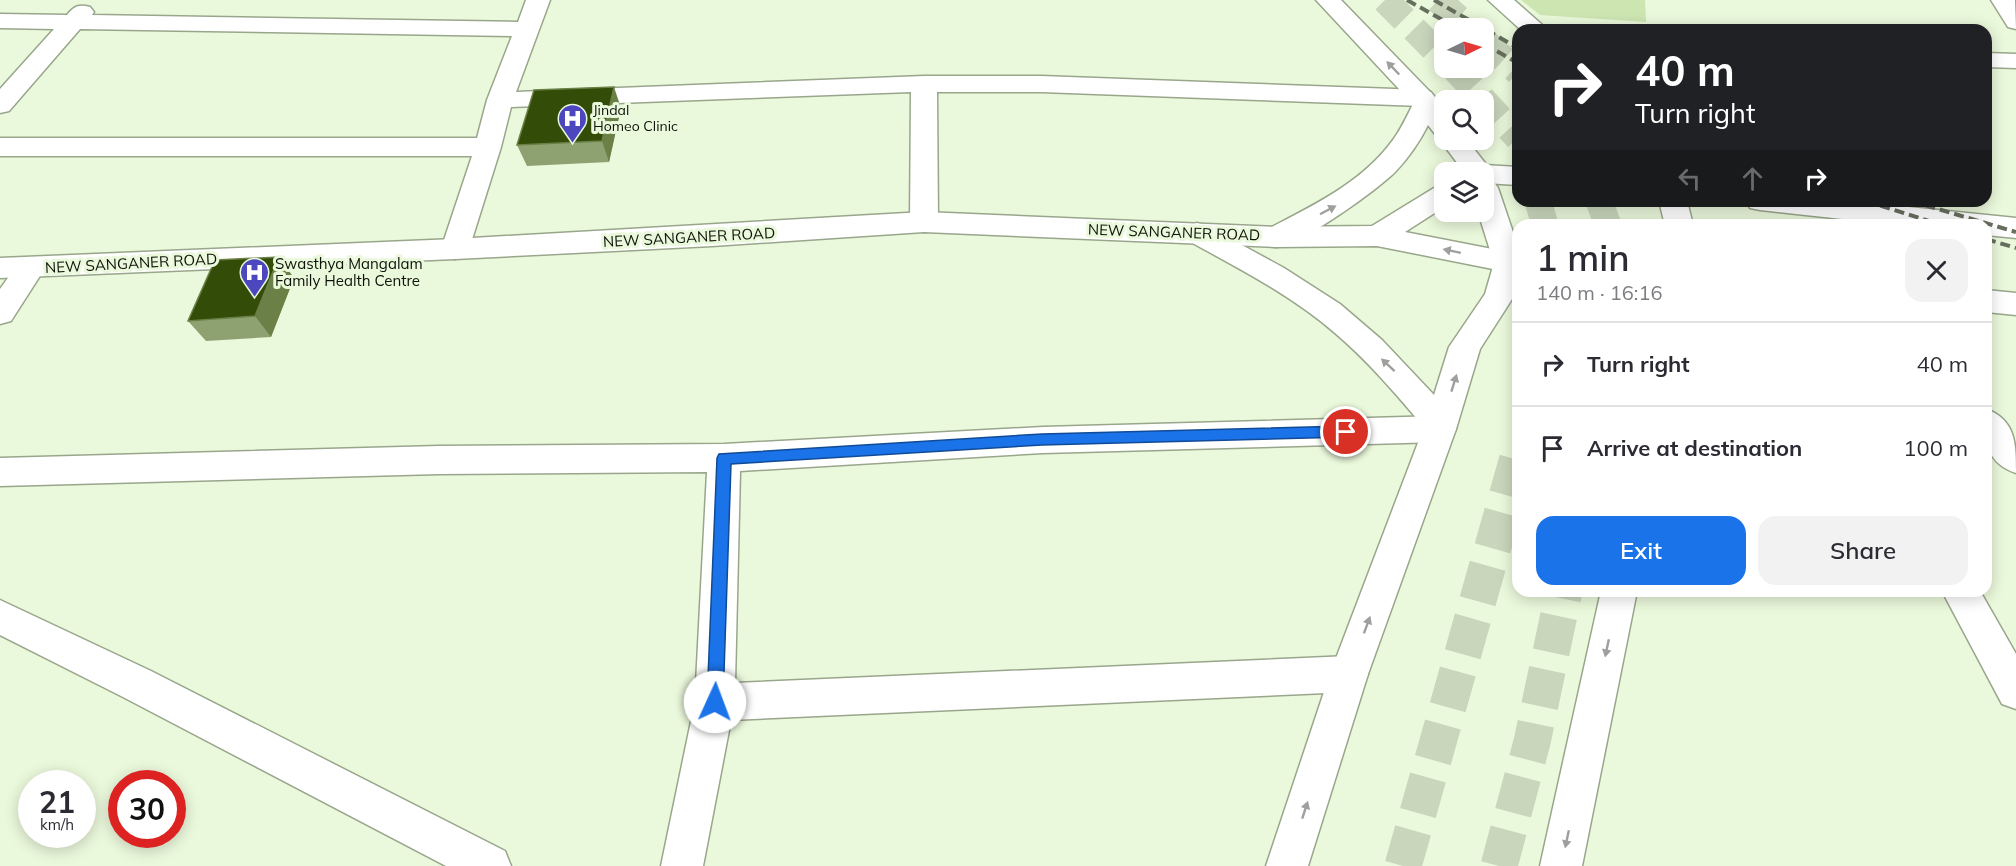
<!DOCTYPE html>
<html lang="en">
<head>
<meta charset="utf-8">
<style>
	body { margin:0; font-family:Mulish,sans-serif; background:#f2f2f3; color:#2b2b33; height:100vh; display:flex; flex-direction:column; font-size:22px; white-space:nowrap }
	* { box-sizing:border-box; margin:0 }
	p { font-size:20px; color:#7c7c81 }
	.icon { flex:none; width:33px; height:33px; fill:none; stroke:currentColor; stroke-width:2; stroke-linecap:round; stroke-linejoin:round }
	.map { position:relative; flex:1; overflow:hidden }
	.side { position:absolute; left:1512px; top:219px; width:480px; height:378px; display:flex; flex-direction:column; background:#fff; border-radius:18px; box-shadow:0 3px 15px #0003 }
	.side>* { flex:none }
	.hud { position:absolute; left:1512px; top:24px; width:480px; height:183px; border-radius:18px; box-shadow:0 3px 15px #0003; background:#202124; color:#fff; overflow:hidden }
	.needle { width:39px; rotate:85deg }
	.buttons { position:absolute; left:1434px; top:18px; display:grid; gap:12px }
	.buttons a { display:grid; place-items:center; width:60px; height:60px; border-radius:12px; background:#fff; box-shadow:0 3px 15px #0003; font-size:30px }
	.speed { position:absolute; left:18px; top:770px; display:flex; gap:12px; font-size:30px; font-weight:700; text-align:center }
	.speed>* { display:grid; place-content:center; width:78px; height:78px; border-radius:50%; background:#fff; box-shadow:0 3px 15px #0003; line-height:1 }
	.speed small { font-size:15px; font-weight:400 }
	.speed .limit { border:9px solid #d22; background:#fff; color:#111 }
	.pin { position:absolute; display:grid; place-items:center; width:51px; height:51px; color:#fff; margin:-26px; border:3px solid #fff; border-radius:50%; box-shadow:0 2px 6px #0007 }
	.me { position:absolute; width:66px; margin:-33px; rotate:2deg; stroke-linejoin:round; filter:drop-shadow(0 0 4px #0008) }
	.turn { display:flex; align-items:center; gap:21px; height:126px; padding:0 24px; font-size:27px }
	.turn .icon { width:78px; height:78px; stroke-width:2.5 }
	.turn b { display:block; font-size:42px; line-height:51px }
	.lanes { display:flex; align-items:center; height:57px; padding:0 24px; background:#0003; justify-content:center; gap:30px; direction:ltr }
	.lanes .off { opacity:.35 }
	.round { display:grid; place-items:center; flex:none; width:63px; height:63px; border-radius:18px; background:#f2f2f3 }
	.headline { display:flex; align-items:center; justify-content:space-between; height:102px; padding:0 24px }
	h1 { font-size:36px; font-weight:600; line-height:45px }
	.action { display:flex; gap:12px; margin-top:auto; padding:12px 24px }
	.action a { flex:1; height:69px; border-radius:18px; background:#1a73e8; color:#fff; font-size:24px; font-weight:600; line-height:69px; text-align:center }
	.action a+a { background:#f2f2f3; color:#2b2b33 }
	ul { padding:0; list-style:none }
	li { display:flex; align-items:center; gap:18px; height:84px; padding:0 24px; border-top:2px solid #e1e1e2 }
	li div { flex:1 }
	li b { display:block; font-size:22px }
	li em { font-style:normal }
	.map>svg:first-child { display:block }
	.green { fill:#cce5b1 }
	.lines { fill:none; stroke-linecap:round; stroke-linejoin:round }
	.primary-tunnel-far1 { stroke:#c9d6bc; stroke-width:27; stroke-dasharray:27 14; stroke-linecap:butt }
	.primary-tunnel { stroke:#c9d6bc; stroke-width:37; stroke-dasharray:37 18; stroke-linecap:butt }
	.street-casing { stroke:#99a68c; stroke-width:3 }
	.secondary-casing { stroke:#99a68c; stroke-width:3 }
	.primary-casing { stroke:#99a68c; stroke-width:3 }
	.street { fill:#fff; fill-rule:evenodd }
	.secondary { fill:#fff; fill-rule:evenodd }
	.primary { fill:#fff; fill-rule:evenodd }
	.rail { stroke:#676f5e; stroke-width:4; stroke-dasharray:10 5; stroke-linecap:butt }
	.wall { fill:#8ea271 }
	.shaded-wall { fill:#6a8047 }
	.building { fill:#334c07; stroke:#6a8047; stroke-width:1.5 }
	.oneway { fill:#9fa09d }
	.route { fill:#1a73e8; stroke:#114b97; stroke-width:1.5 }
	.labels { text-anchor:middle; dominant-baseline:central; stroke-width:6; stroke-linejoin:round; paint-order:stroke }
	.far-poi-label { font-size:14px; fill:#0e1209; stroke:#eaf8db; text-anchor:start }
	.street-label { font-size:15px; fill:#0e1209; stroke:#eaf8db }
	.poi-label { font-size:15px; fill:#0e1209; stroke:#eaf8db; text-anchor:start }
</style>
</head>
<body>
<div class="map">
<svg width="2016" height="866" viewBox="0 0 2016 866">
	<rect width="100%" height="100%" fill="#eaf8db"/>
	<path class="green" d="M1521,0H1645L1646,22L1540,15Z"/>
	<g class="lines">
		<path class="primary-tunnel-far1" d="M1385,0L1444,59
			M1438,0L1469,28
			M1484,41L1518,72
			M1454,68L1518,138
			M1538,201L1545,225
			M1599,201L1608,225"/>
		<path class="primary-tunnel" d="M1403,866L1518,458
			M1499,866L1532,742L1564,591"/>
		<defs>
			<path id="street" d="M526,0H550L516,92L924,76H1041L1422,90L1431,92L1435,98L1431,104L1422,106L1041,92H937L938,222L934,229L924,232L914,229L910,222L911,92L511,107L501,147L469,249L465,256L455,259L445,256L441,249L472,156H0V138H477L487,100L512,36L80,29L9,111L0,113V89L54,29L0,28V14L67,15C74,6 79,4 90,7L94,12L92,15L518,22Z
				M1991,0H2015L2016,29L2008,27Z
				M1986,53L2016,54V68L1986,67Z
				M30,258L40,261L45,268L11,321L0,324V289L20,261Z
				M1986,409C2016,420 2016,444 2016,473C1983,462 1986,438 1986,409Z
				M1440,416L1452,420L1456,429L1452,438L1440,442L1043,453L740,471L735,683L1349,656L1363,661L1368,674L1363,687L1349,692L731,720L703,866H661L695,702L707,472L439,474L0,486V458L439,446L724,444L1043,427Z
				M1942,591H1980L2016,654V709L2002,704Z
				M0,600L151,671L505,851L511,866H446L123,697L0,635Z"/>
			<path id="secondary" d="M1484,165L1518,167V185L1484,183V172H1471L1474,168Z
				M1444,186V207L1405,232L1518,254V274L1377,246L1276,247L924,232L712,246L455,259L0,278V258L455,239L924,212L1276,227L1372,226L1434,188Z
				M1746,201H1850L2016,218V238L1986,235V225H1897L1760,210L1750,208Z
				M1986,290L2016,293V315L1986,312Z"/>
			<path id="primary" d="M1316,0H1341L1435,97L1444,110V140H1467L1492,172L1485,179L1494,182L1498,188L1518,247V282L1514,296L1480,349L1456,429L1368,674L1308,866H1266L1330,674L1424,427C1396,394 1368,361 1335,333C1291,295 1238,268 1187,240L1183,233L1187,226L1197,223L1207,226L1284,268L1340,304L1382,340L1434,395L1449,347L1485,294L1494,263L1478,212H1484V172H1464L1440,140L1442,136L1435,134L1428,125C1420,141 1409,157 1396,171C1380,188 1297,248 1275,247C1272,246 1269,245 1266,244L1262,237L1266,230C1312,206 1362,183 1393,140C1401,129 1407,116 1413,104Z
				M1488,0H1514L1548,30H1521Z
				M1659,201H1687L1693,225H1665Z
				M1601,591H1637L1582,866H1540Z"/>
		</defs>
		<use href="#street" class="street-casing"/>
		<use href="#secondary" class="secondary-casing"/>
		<use href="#primary" class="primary-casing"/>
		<use href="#street" class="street"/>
		<use href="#secondary" class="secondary"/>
		<use href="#primary" class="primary"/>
		<path class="rail" d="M1407,0L1457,28
			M1434,0L1518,48
			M1484,44L1518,63
			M1866,201L1942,225
			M1911,201L2016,232
			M1986,239L2016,248"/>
	</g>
	<path class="wall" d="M621,108L609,162L527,166L517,145Z
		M294,278L271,337L206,341L188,321Z"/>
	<path class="shaded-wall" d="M614,87L621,108L609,162L602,141Z
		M279,257L294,278L271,337L255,316Z"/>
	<path class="building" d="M614,87L602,141L517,145L534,90Z
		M279,257L255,316L188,321L215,260Z"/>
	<defs><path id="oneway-solid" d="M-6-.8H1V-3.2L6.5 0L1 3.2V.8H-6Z" transform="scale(1.5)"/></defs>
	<g class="oneway">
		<use href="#oneway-solid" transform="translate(1393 68) rotate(-134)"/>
		<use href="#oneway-solid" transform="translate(1328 210) rotate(-28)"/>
		<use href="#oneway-solid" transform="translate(1452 251) rotate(-168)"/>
		<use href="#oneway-solid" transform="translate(1388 365) rotate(-137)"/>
		<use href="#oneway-solid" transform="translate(1454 383) rotate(-73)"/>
		<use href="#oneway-solid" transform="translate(1367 625) rotate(-70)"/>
		<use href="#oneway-solid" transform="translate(1607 648) rotate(102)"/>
		<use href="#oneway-solid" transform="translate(1305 810) rotate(-72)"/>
		<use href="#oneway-solid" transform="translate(1567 839) rotate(102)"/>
	</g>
	<path class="route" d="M1346,426L1353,432L1346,437L1042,445L731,464L723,702L721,708L715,710L709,708L707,702L717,458L719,454L1042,434Z"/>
	<defs>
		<symbol id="hospital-pin" viewBox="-11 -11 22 30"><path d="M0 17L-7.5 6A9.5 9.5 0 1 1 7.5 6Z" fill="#4c47be" stroke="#eaf8db"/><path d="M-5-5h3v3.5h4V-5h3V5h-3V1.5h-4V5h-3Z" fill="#fff"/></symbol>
	</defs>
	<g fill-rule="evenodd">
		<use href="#hospital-pin" x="556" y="102" width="33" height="45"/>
		<use href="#hospital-pin" x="238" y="256" width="33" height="45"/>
	</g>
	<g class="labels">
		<g class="far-poi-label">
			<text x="593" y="110">Jindal<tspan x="593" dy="16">Homeo Clinic</tspan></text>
		</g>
		<g class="street-label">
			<text transform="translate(1174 232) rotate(2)">NEW SANGANER ROAD</text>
			<text transform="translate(689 237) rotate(-3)">NEW SANGANER ROAD</text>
			<text transform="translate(131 263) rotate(-3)">NEW SANGANER ROAD</text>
		</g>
		<g class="poi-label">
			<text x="275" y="263">Swasthya Mangalam<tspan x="275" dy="17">Family Health Centre</tspan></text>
		</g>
	</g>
</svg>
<div class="buttons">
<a><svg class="needle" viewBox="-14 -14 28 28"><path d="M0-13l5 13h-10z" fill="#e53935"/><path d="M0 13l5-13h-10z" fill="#7c7c81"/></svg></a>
<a><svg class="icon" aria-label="search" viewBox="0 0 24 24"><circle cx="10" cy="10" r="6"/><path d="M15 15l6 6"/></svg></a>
<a><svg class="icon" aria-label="layers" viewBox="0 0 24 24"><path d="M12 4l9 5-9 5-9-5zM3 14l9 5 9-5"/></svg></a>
</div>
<div class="speed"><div>21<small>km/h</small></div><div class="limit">30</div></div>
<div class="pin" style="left:1346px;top:432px;background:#d93025"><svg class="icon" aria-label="arrive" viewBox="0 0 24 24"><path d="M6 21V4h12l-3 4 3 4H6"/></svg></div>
<svg class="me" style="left:715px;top:702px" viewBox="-20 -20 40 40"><circle r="19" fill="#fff"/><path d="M0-13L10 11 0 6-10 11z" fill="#1a73e8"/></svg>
<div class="hud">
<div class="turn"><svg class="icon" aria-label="right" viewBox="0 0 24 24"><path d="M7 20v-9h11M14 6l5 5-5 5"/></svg><div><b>40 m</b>Turn right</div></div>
<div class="lanes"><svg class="icon off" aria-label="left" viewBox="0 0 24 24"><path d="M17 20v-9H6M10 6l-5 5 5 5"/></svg><svg class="icon off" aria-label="ahead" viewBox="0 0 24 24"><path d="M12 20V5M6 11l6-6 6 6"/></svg><svg class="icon" aria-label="right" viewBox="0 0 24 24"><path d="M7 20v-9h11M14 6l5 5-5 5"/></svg></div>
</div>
<section class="side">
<div class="headline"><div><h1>1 min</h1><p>140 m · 16:16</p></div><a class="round"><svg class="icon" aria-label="close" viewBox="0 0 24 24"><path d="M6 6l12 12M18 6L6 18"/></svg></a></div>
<ul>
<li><svg class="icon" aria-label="right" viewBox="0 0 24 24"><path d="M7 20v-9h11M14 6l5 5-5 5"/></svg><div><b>Turn right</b></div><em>40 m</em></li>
<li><svg class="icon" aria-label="arrive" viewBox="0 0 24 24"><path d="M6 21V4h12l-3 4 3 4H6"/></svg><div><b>Arrive at destination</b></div><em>100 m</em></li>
</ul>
<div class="action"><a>Exit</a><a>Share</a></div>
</section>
</div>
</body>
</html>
